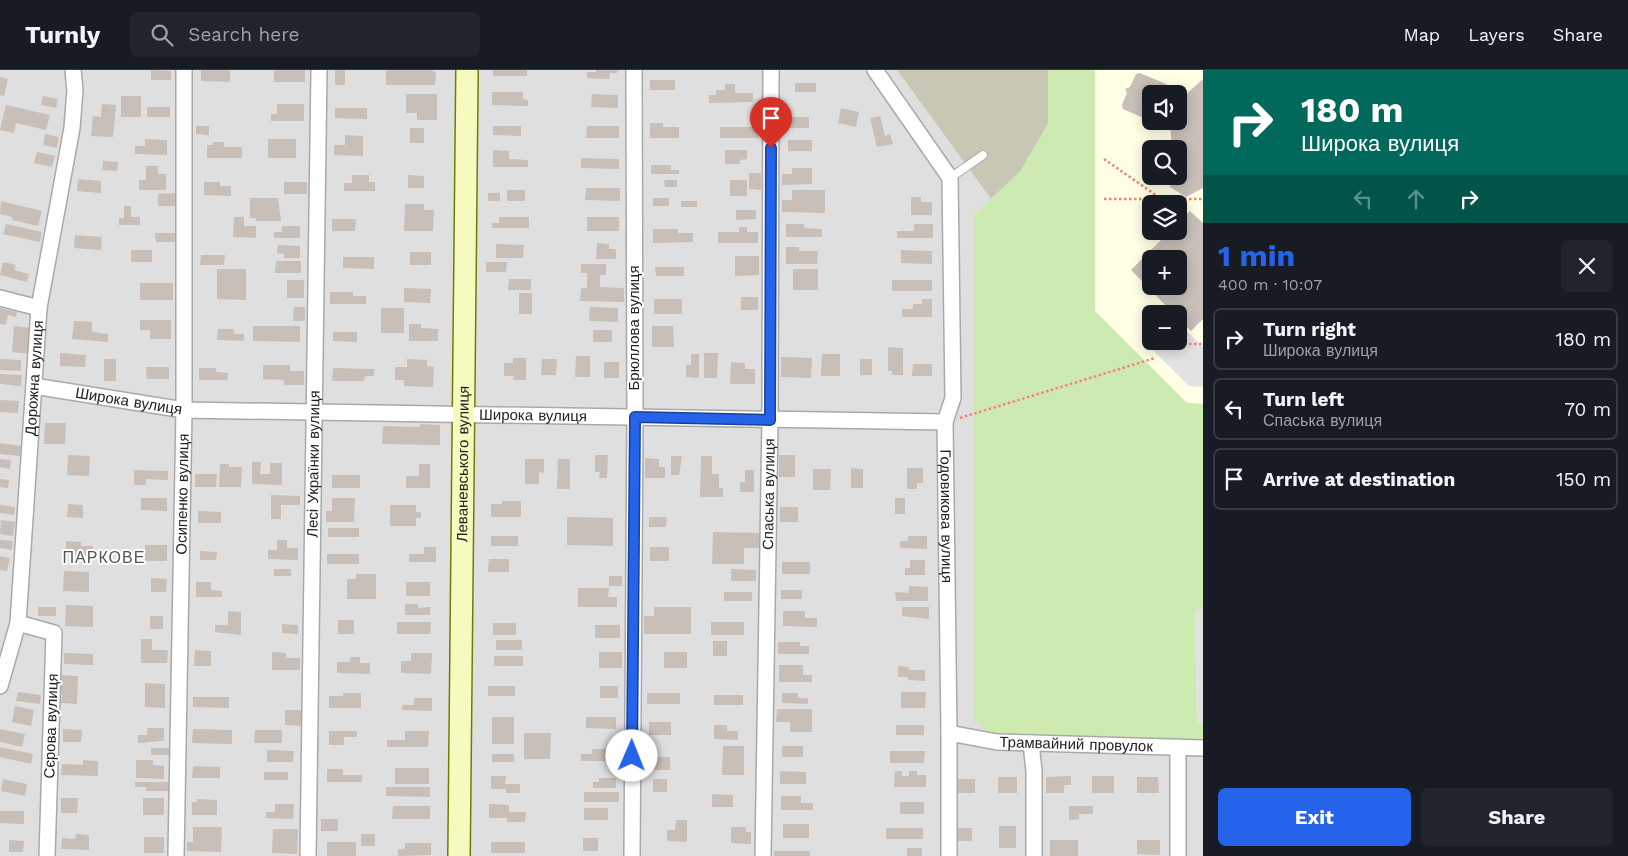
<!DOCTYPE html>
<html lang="en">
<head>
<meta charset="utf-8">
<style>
	body { margin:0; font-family:"Work Sans",sans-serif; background:#20242c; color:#f1f3f6; height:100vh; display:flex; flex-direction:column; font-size:19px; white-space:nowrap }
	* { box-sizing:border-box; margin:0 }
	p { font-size:16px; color:#9ea1a6 }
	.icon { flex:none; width:28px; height:28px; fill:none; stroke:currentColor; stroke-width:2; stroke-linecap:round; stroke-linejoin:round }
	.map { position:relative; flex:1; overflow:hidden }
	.drawer { display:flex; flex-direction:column; background:#171b24; width:425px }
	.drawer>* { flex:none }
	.banner { background:#00695c; color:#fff; overflow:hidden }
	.buttons { position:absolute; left:1142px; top:15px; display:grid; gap:10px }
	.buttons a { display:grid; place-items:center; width:45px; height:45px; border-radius:8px; background:#171b24; box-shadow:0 2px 12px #0003; font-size:25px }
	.pin { position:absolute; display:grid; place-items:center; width:42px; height:42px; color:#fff; margin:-51px -21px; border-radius:50% 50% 50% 0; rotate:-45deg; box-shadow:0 0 5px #0007 }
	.pin .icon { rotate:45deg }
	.me { position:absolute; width:55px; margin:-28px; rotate:1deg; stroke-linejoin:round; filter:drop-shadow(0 0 4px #0008) }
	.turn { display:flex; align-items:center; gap:18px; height:105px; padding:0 15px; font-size:22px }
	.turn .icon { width:65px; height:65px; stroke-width:2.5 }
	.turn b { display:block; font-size:35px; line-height:42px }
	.lanes { display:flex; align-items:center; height:48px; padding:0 15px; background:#0003; justify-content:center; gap:25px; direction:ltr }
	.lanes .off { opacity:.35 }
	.round { display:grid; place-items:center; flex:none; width:52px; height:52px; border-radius:8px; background:#20242c }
	.overview { display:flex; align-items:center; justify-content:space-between; height:85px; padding:0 15px }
	h1 { font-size:30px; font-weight:700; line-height:38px; color:#2563eb }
	.button { display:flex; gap:10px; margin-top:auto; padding:10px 15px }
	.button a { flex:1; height:58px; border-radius:8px; background:#2563eb; color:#fff; font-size:20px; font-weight:700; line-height:58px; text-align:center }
	.button a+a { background:#20242c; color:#f1f3f6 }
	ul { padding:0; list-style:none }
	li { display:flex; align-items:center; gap:15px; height:62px; margin:0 10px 8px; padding:0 5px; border:2px solid #363941; border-radius:8px }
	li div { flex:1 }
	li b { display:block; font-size:19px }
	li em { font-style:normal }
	header { display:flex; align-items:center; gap:30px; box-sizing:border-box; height:70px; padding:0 25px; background:#171b24; border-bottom:1px solid #363941 }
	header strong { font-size:24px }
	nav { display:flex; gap:28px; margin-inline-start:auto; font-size:18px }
	.search { width:350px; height:45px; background:#20242c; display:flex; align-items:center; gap:12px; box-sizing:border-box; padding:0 18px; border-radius:8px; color:#9ea1a6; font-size:19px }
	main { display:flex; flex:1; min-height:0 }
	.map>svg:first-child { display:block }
	.residential { fill:#e0dfdf }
	.education { fill:#ffffe5; fill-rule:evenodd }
	.construction { fill:#c7c7b4 }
	.grass { fill:#cdebb0 }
	.parking { fill:#e2e2e2 }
	.building { fill:#c7bfb8; fill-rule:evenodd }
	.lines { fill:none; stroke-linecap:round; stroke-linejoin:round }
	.lane-casing { stroke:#a9a9a9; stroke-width:10 }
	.street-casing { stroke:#a9a9a9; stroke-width:18 }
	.secondary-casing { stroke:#707d05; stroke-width:24 }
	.path { stroke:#fa8072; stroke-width:2.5; stroke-dasharray:2.5 2.5; stroke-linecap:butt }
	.lane { stroke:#fff; stroke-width:8 }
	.street { stroke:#fff; stroke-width:15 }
	.secondary { stroke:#f7fabf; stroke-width:21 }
	.route-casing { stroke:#184099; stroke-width:12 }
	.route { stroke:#2563eb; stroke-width:9 }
	.labels { text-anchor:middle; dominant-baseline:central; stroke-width:4; stroke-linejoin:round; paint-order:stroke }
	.street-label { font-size:15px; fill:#222; stroke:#fff }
	.neighbourhood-label { font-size:16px; letter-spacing:1px; fill:#555; stroke:#fff }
</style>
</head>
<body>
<header>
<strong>Turnly</strong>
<div class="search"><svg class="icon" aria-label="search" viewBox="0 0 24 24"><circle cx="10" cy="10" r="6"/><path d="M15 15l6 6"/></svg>Search here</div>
<nav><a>Map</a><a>Layers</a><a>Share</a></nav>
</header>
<main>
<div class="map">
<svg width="1203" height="786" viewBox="0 0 1203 786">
	<rect width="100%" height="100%" fill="#f2efe9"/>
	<path class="residential" d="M0,0H897L991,129L974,145V648L1203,671V786H0Z"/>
	<path class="education" d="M1095,0H1203V334L1187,333L1095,241ZM1151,24H1179V51H1151ZM1151,79H1179V106H1151ZM1151,134H1179V161H1151ZM1151,189H1179V216H1151ZM1151,244H1179V271H1151Z"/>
	<path class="construction" d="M897,0H1048V54L1020,102L991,129Z"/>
	<path class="grass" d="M1048,0H1095V241L1187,333L1203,334V539L1195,540L1197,654H1203V671L998,665L987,663L974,648V145L1020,102L1048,54Z"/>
	<path class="parking" d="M1179,253L1203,277V317L1189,316L1150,277L1156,271H1179Z
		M1203,539V654H1197L1195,540Z"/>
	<path class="building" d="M151,0L171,1V10H151Z
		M201,0H230V12L201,11Z
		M274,0H305V12H274Z
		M335,0H345V15H335Z
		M386,0H430L436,2L435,15H386Z
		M493,0H527V6H493Z
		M596,0H618L617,3H610L609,9L587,8V2H596Z
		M1140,3L1166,14L1169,18L1167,22L1172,24H1151L1150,51L1123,39L1122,35L1127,23L1125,19L1130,17L1136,4Z
		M0,7L8,9L4,26L0,25Z
		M1203,9V118L1186,127L1170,117L1172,106H1179V79H1172L1170,53L1167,51H1179V27L1182,28Z
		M650,10H675V20H650Z
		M795,13H816V22H795Z
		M725,14H735V23H753V32L709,33V25H716V20H725Z
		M492,22H523V29L528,30V36L492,35Z
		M406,24H437V50H417V43H406Z
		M592,24L618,25V38L591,37Z
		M43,26L58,29L56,38L41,35Z
		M121,26H141V47H121Z
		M102,34L116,35L113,67L91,66L93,46L101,47Z
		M277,34H304V51H271V44H277Z
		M6,35L50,45L46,60L16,53L14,63L0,60Z
		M147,37H170V47H147Z
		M335,38H367V49L335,48Z
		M841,38L859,42L856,57L838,53Z
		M880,46L885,66L890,64L893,74L877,77L870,48Z
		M786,47H809V58H786Z
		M650,53H663V57H679V68H650Z
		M196,56H209V65L196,64Z
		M493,56H521V66L493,65Z
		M587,56H619V68H586Z
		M720,57H758V68H720Z
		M410,58H424V73H410Z
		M45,64L59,67L57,78L43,75Z
		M345,65L363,66V86L334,85V75H345Z
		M145,69L167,70V85L135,84V76H145Z
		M268,69H296V88H268Z
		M788,70H812V81H788Z
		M213,72H224V77H242V88H207V75H213Z
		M493,80L509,81V89L528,90V97H493Z
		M725,80H747V89L740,90V94H725Z
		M37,82L55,86L52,97L34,93Z
		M581,88L619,89V99L581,98Z
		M103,91L118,92L117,101L102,100Z
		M651,95H671V100H679V104H651Z
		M146,96H158V104H166V120H139V110H146Z
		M792,98H812V114L782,115V104H792Z
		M749,103H761V120L749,119Z
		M352,105H369V112H375V121H344V113H352Z
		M408,105L424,106V118H408Z
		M78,109L101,111V123L77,121Z
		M664,110H677V117H665Z
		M730,110H747V126H730Z
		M204,112H220V116H231V126L204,125Z
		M284,112H307V124H284Z
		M586,118H620V131L585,130Z
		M507,120H525V131H507Z
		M792,120H825V143L782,142V130H792Z
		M175,123V136H158V124Z
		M488,123H500V131H488Z
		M911,127H921V132H932V145H911Z
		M250,128H278L281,151H256V148H250Z
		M653,128H669V136H653Z
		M1,131L42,141L38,156L12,150V147L0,144Z
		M681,131H697V137H681Z
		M405,134H424V140H434L433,161H404Z
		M124,136H131V147H140V155H119V148H124Z
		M736,140H756V149L736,150Z
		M1190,141L1203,153V249L1191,261L1179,249V244H1174L1131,200L1170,161H1179V153ZM1151,189H1179V216H1151Z
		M234,147H244V156H256V168L233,167Z
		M499,147H529V158H492V153H499Z
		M587,147H619V161H587Z
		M332,149H356L355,161H332Z
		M6,154L42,162L40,172L3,164Z
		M786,154H804V158L822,159V167H786Z
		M914,154H933V168H897V161H914Z
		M282,156H300V168H274V162H282Z
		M739,157H747V162H758V173H718V162H739Z
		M653,159H678V163H693V172L653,173Z
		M155,163H175V172H156Z
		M75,165L102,167L101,180L74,178Z
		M597,173L609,174V179H616V189H596Z
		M496,174L524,175L523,188H496Z
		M278,175L300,176V188H284V184L277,183Z
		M786,177H799V181H818L817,194H786Z
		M131,180H152V192H131Z
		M901,180L932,181V194L901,193Z
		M410,182H431V195H410Z
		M201,185H225L224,195H200Z
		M735,186H759V205L735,206Z
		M343,187H374V199L343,198Z
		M276,191H301V203H275Z
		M3,192L16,195L14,200L29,204L27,212L0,205Z
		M486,192H507L506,202H486Z
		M581,194H606V205H600V217L624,218V232L580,231L581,218H587V203H581Z
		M655,197H684V206H656Z
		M217,199H246V230L217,229Z
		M793,199H818V220H793Z
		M509,209H531V220H508Z
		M287,210H304V228H287Z
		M892,210H932V221H892Z
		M140,213H173V230H140Z
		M404,218L431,219L430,233L404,232Z
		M330,222H353V226H366V234H330Z
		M519,223H532V244H519Z
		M741,227H758V240H741Z
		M654,229H682V244H654Z
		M922,229H932V247H902V239H913V234H922Z
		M294,237H305V251H293Z
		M590,237L618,238V252L589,251Z
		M0,238L17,242L16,247L8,245L6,255L0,254Z
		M381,238H404V263H381Z
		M140,250H171V269H150V260H140Z
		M74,251L92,252V262L108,264V272L72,269Z
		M409,254H421V258L438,259V271H409Z
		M14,256L31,258L29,284L12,282Z
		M253,256H300V272L253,271Z
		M652,256H673L674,277H652Z
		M218,259H234V264H244V271L217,270Z
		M593,260H612V272H593Z
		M333,262H357V272L333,271Z
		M888,277L903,278V305H892V301H888Z
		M60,283L86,285L85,297L60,296Z
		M704,283H718L717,308H704Z
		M691,284H699V308L686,307V295H691Z
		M822,284H840V306H821Z
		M576,286H590V307H575Z
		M781,287L812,288L811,308L781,307Z
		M513,288H526V310H513L514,306H504V293H513Z
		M0,289L21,290V301L0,300Z
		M104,289H116V311H104Z
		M407,289L427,290V296L434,297L433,317L404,316V310H395V297H407Z
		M542,289H557L556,305H541Z
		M860,289H872V305H860Z
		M604,292H619V308H604Z
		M731,292L745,293V299H755V314H730Z
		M913,294H932V306H912Z
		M263,295H290V301H304V315H284V310L263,309Z
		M146,297H169V309H147Z
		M199,298H216V302L228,303L227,310H199Z
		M333,298L374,299V306H365L364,311H332Z
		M0,304L22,305L21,316L0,314Z
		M0,330L19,331L18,343L0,342Z
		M45,353H66L65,374H44Z
		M420,354L440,355V375L382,374L383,356L420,357Z
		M0,373L21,376L20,386L0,384Z
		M68,385L90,386L89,406L67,405Z
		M595,385H608L607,408H599L600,402H595Z
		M779,385H795V407H779Z
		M671,386H682L679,405H671Z
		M701,386H712V404H719V418H723V427H700Z
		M645,388L659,389V397H665V408H645Z
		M0,389L11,390L10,399L0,397Z
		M525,389H544V403L539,402V414H525Z
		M558,389H570V419H557Z
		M252,392H261L260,404H270V393H282V415L252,414Z
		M220,394H229V397H242L241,417H219Z
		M419,394H430V418H406V406H419Z
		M851,398L863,399V418H851Z
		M907,398H923V413H917V419H907Z
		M813,399H831L830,420H813Z
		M134,400L168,401V410L146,409V415H134Z
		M745,400H754V422H740V412H745Z
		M195,404H217L216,417H195Z
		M332,405H360V418H332Z
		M0,409L9,410L8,418L0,417Z
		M271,425L300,426V435H281V449H271Z
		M141,428H167V441L141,440Z
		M332,428H355L354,452H326V441H332Z
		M895,428H905V444H895Z
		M502,431H521V447H491V434H502Z
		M68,434L83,435V448L67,447Z
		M0,435L15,437L14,445L0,443Z
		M390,435H416V442H421V448H416V456H390Z
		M780,437H798V452H780Z
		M198,441L221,442V453H198Z
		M567,447L613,448V476L567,475Z
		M649,447H667L666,457H649Z
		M1,450L15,452L13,466L0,464Z
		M328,458H359V467H328Z
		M713,462L759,463V478H744V494H712Z
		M491,466H518V476H491Z
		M908,466H927V479L900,478V471H908Z
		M0,470L13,471L12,480L0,478Z
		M277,470H287V478H298V490L268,489V480H277Z
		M66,471L81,472V476H93L92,486L66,485Z
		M145,475H167V491H145Z
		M424,477H436V492H409V484H424Z
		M650,477H669V491H650Z
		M200,481L217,482L216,490H200Z
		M327,484H359V494H327Z
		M0,486L10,488L7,501L0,500Z
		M489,489H509V502H488Z
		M910,490H925V505H905V498H910Z
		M782,492H810V504H782Z
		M274,499H291V506H274Z
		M731,499L756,500V511H731Z
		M64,501L89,502V522L63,521Z
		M356,504H376V529H347V509H356Z
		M609,506H622V516H609Z
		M151,508L167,509L166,522H151Z
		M196,512H211V520L222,521V527H196Z
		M406,512H430V526H406Z
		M909,516L928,517V531H896L895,522L909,523Z
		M578,518H609L608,527H617V537H578Z
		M781,520H802V529H781Z
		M724,522H752V531H724Z
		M405,534H418V538L430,537V545H405Z
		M66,535L93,536V557L65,556Z
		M38,537H56V546H38Z
		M654,537H691V564H644V546H654Z
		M902,537H929V549L902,546Z
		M228,541L241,542V565L215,562V555H228Z
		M783,541H805V548H817V557L783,556Z
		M150,546H163V559H150Z
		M338,550H354V564H338Z
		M397,552H431L430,564H397Z
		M711,552H744V565H711Z
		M493,553H516V565H493Z
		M282,554L298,555V564L282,563Z
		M595,555H620V568H595Z
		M141,569H152V580H168L167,593H141Z
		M496,570H522V580H496Z
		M713,571H727V586H713Z
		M778,572H800V576H809V584H778Z
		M195,580L211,581V596H194Z
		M272,582L286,583V588H300V600H272Z
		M599,582H622V598H599Z
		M664,582H687V598H664Z
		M64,583L93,584V595L64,594Z
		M411,583H432L431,604L401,603V591H411Z
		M494,586H523V596H494Z
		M350,587H360V593H370V604L337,603V592H350Z
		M779,595H803V605H812V612H779Z
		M898,596L909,597V600H925V611L908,610V607H898Z
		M58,605L78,606L77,634L61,633L62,623L57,622Z
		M145,613L165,614V638L145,637Z
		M488,616H515V626H488Z
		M600,616H618V628H600Z
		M18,622L41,625L40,634L16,631Z
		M901,622H926L925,638H901Z
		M343,623H361V638H329V626H343Z
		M647,623H680V634H647Z
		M782,623H798V628H808V634L782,633Z
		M714,625H743V635H714Z
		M193,627H229V638L193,637Z
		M414,628H432V641L402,640V635H414Z
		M15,636L34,640L31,656L12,652Z
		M777,639H812V662H790V652H776Z
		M285,640H303L302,656L285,655Z
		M492,647H514V674H492Z
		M586,647H616V659L586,658Z
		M649,652H671V665H649Z
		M714,655H727V661H738V670L714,669Z
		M896,655H924V665H896Z
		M147,658H164V671L138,673V665H147Z
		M0,659L25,664L22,677L0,672Z
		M63,659L82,660L81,672H63Z
		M193,659L232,660V674L192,673Z
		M255,660H282V673H254Z
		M329,661H357V667H344V675H329Z
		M405,661H429L428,677H387V670H405Z
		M524,663H551L550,689H524Z
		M723,676H744V705H722Z
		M782,676H803V687H782Z
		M0,677L33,684L31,694L0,687Z
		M151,678H169V685H151Z
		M592,679H617V691H581V684H592Z
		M267,680L294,681L293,692H267Z
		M890,681H925L924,693H890Z
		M492,684H514V692H492Z
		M647,686L670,687V700H647Z
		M83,690L98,691V706L61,705L62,694L83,695Z
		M136,690H153V695L164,696V709L136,708Z
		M193,696L220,697V708H192Z
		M395,698H429V714H395Z
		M327,699H343V705H362V712H327Z
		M780,701L806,702V714H780Z
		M895,701H902V706H909V701H917V705H926V717H894Z
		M264,702H288V710H264Z
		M491,706H506L505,714H520V723H506V719H491Z
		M1071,706V715H1064V723H1046V707Z
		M1092,706H1114V723H1092Z
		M998,707H1017V723H998Z
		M1137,707H1158L1159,723H1137Z
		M599,708H616V718H593V712H599Z
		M3,709L27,714L25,726L1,721Z
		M653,709H667V722H653Z
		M956,709H975V723H956Z
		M135,712H170V721H146V717H135Z
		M386,717H430V727L386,726Z
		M584,722H619V732H584Z
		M712,724L733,725V737H712Z
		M781,726H801V733H813V740H781Z
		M61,728H78L77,743H61Z
		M143,728H164V745H143Z
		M197,729L217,730V745H192V732H197Z
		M900,732H924V744H900Z
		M275,734H294L293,749L266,748V742H275Z
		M489,734L509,735V742H526L525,752H507V748H489Z
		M393,736H430V749H392Z
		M1069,736H1093V744H1079V749L1069,750Z
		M584,738H608V750H584Z
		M0,741H24V754L0,753Z
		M321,749H338V761H321Z
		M676,750H687V772L667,771V760H675Z
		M783,754H809V768H783Z
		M999,756H1016V778H999Z
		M193,757H222L221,782L187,781V772H193Z
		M731,757H746V762H751V774L731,773Z
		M886,758H923V769H886Z
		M957,758H972V771H957Z
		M273,759H298L297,784L272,783Z
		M76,764L89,765V780L61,779L62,768L75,769Z
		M361,764H375V776H361Z
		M144,767H164V783H144Z
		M583,768H598V781H583Z
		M9,770L24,771L23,782H9Z
		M1050,770H1078V786H1050Z
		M1137,770H1160V785L1137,784Z
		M327,772H356V786H327Z
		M491,772H525V783H491Z
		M405,773H431V785L398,786V779H405Z
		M907,778H922V786H907Z
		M774,781H810V786H774Z"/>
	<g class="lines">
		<defs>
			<path id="lane" d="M950,108L983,85"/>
			<g id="street">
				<path id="s1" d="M875,0L950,108L953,328L945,352L949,663V786"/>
				<path d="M0,228L39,238"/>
				<path id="s2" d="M34,316L184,340L945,352"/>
				<path d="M18,553L54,563L47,786"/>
				<path id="s3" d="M0,616L18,553L39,238L72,58L75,20L73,0"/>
				<path id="s4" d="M949,663L997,672L1203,678"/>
				<path d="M1031,673L1034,701V786"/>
				<path d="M1178,677V786"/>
				<path id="s5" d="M176,786L184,340V0"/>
				<path id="s6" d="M308,786L319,0"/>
				<path d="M632,786L635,347L634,0"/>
				<path id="s7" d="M763,786L770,350L771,0"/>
			</g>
			<g id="secondary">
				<path id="s8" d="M459,786L467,0"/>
			</g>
		</defs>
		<use href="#lane" class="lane-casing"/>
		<use href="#street" class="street-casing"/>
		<use href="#secondary" class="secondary-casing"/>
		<path class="path" d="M1104,89L1160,128
			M1104,129H1203
			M1174,274H1203
			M960,348L1155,288"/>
		<use href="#lane" class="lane"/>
		<use href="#street" class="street"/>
		<use href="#secondary" class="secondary"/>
	</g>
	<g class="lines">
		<defs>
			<path id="route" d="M632,686L635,347L770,350L771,78"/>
		</defs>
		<use href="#route" class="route-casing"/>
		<use href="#route" class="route"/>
	</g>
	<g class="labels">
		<g class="street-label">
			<text transform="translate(634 258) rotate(-90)">Брюллова вулиця</text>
			<text stroke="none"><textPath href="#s3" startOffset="311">Дорожна вулиця</textPath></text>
			<text stroke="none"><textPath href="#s2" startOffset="96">Широка вулиця</textPath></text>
			<text stroke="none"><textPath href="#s2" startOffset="501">Широка вулиця</textPath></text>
			<text stroke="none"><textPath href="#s6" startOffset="392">Лесі Українки вулиця</textPath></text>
			<text stroke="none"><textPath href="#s8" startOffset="392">Леваневського вулиця</textPath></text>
			<text stroke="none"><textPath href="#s5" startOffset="362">Осипенко вулиця</textPath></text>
			<text stroke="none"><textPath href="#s7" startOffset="362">Спаська вулиця</textPath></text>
			<text stroke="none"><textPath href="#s1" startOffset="471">Годовикова вулиця</textPath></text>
			<text transform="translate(51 656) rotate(-88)">Сєрова вулиця</text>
			<text stroke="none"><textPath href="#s4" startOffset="128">Трамвайний провулок</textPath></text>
		</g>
		<g class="neighbourhood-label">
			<text x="104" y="487">ПАРКОВЕ</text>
		</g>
	</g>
</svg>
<div class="buttons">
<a><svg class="icon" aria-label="sound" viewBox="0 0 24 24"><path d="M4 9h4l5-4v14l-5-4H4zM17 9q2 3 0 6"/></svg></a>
<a><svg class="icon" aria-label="search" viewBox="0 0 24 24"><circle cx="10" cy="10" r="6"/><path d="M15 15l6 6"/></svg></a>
<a><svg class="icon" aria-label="layers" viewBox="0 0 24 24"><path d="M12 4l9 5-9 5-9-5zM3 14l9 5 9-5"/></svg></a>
<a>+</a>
<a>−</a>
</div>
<div class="pin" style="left:771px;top:78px;background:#d93025"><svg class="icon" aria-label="arrive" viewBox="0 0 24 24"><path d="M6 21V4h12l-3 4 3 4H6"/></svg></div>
<svg class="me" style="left:632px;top:686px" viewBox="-20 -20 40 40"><circle r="19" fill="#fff"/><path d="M0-13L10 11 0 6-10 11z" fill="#2563eb"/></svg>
</div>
<section class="drawer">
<div class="banner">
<div class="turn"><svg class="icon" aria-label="right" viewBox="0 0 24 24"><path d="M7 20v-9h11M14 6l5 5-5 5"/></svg><div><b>180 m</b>Широка вулиця</div></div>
<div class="lanes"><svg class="icon off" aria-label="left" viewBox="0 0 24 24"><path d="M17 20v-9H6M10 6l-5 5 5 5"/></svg><svg class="icon off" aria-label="ahead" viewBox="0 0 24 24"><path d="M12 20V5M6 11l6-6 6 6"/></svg><svg class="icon" aria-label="right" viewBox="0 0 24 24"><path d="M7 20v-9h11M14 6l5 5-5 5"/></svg></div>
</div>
<div class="overview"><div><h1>1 min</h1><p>400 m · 10:07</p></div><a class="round"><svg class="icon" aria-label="close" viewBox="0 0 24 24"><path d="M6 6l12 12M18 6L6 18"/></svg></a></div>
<ul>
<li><svg class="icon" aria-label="right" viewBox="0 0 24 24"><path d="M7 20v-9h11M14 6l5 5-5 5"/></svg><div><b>Turn right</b><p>Широка вулиця</p></div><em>180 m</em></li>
<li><svg class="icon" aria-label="left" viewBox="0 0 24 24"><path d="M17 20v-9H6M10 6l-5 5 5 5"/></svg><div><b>Turn left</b><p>Спаська вулиця</p></div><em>70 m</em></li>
<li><svg class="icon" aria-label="arrive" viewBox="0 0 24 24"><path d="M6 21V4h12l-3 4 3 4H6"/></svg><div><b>Arrive at destination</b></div><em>150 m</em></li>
</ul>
<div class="button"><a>Exit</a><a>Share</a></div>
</section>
</main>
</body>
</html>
